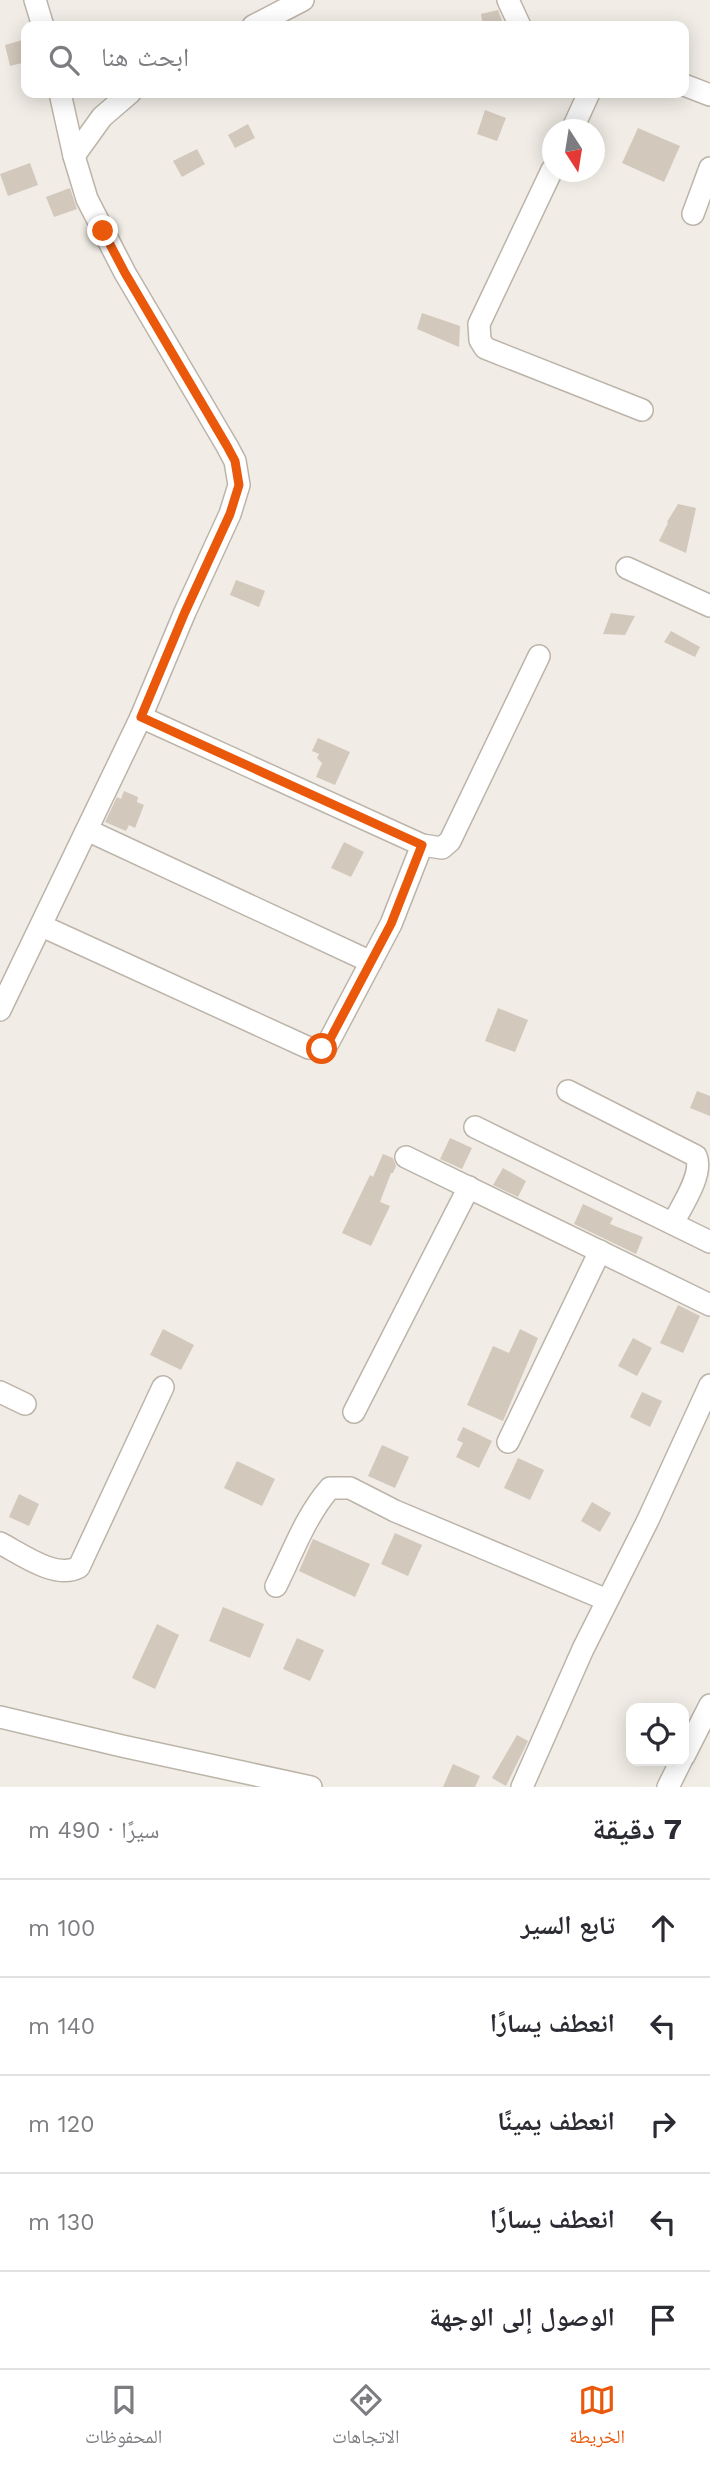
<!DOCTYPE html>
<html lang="ar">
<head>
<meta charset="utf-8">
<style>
	:root { --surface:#fff; --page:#f7f7f7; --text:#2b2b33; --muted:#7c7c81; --line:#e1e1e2; --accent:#ea580c }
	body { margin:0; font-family:"Work Sans","Noto Naskh Arabic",sans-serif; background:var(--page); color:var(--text); direction:rtl }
	.controls { position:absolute; right:21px; bottom:21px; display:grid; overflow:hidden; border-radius:14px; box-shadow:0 4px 18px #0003 }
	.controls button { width:63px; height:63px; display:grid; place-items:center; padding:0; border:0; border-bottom:2px solid var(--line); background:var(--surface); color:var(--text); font:35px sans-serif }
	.compass { position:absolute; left:542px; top:119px; width:63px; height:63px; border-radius:50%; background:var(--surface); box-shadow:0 4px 18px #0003; rotate:168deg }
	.stop { position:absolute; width:21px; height:21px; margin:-16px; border:5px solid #ea580c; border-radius:50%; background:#fff }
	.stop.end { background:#ea580c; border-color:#fff; box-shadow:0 2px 7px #0008 }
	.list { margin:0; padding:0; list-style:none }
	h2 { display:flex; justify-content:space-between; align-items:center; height:91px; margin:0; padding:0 28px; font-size:30px }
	h2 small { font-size:23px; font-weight:400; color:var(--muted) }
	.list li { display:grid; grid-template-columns:46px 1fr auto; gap:21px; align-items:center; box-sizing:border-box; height:98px; padding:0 28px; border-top:2px solid var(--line) }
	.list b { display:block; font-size:26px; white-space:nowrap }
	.list em { font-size:23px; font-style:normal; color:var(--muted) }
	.icon { flex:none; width:38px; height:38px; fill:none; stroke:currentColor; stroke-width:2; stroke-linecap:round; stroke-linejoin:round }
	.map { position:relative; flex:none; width:710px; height:1787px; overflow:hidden; direction:ltr }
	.search { position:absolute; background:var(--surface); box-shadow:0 4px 18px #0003; left:21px; right:21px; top:21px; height:77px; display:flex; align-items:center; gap:18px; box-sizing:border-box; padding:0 24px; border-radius:14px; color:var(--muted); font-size:26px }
	.sheet { height:581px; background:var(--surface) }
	nav { display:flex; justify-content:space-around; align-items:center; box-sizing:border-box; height:98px; border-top:2px solid var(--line); background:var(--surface); font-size:19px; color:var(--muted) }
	nav a { display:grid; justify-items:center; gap:4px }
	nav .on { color:var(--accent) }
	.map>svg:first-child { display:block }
	.building { fill:#d2c8bc }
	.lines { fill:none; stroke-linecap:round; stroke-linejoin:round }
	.minor-casing { stroke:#bcb4a9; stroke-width:24 }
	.minor { stroke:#fff; stroke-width:21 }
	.route { stroke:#ea580c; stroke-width:9 }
</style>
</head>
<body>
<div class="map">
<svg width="710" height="1787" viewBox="0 0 710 1787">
	<rect width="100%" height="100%" fill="#f1ede6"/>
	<!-- building -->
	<g class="building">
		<path d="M498,10L504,26H483L481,14Z"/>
		<path d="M26,39V62L10,66L5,45Z"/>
		<path d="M485,110L506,118L497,141L477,134Z"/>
		<path d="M248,124L255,138L235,148L228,135Z"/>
		<path d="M638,128L680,146L664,182L622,163Z"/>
		<path d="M197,149L205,164L182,177L173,161Z"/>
		<path d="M30,163L38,185L8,196L0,174Z"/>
		<path d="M70,188L77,209L54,217L46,197Z"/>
		<path d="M422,313L460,326L459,347L417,329Z"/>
		<path d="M678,504L696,508L686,553L659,541L668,523L667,522Z"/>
		<path d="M236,580L265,591L259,607L230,595Z"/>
		<path d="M611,613L635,616L625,635L603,634Z"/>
		<path d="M671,631L700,647L695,657L664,642Z"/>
		<path d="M318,738L350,752L335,785L316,777L322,763L317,758L319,754L312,751Z"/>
		<path d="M124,791L138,797L137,802L144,805L135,828L129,825L126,831L105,822L117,797L121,799Z"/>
		<path d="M344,842L364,852L351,877L331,868Z"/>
		<path d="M498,1008L528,1020L515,1052L485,1041Z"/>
		<path d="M697,1091L710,1096V1116L690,1108Z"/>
		<path d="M450,1138L472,1148L462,1169L440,1159Z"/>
		<path d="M383,1154L393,1158L396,1166L393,1173H391L380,1202L390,1206L371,1246L342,1233L370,1175L373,1177Z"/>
		<path d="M503,1168L526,1181L518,1197L493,1185Z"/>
		<path d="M583,1204L613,1218L610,1224L643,1237L636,1254L574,1224Z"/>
		<path d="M678,1305L700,1316L683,1353L660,1343Z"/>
		<path d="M163,1329L194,1345L181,1370L150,1355Z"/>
		<path d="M520,1329L538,1338L503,1421L467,1405L493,1346L509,1353Z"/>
		<path d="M633,1338L652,1348L637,1376L618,1366Z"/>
		<path d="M642,1392L662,1401L650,1427L630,1417Z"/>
		<path d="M463,1427L492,1441L479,1468L456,1457L463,1443L457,1440Z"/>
		<path d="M382,1445L409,1457L395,1488L368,1476Z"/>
		<path d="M518,1458L544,1470L530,1500L504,1488Z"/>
		<path d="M237,1461L275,1479L262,1506L224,1488Z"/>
		<path d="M19,1494L39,1504L29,1526L9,1517Z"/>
		<path d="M592,1502L611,1513L600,1532L581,1521Z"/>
		<path d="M395,1533L422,1545L408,1576L381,1564Z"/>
		<path d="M313,1539L370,1564L355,1597L299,1571Z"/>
		<path d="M223,1607L264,1624L250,1658L209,1641Z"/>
		<path d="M157,1624L179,1635L155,1689L132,1678Z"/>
		<path d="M297,1638L324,1650L310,1681L283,1669Z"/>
		<path d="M517,1735L528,1741L506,1786L492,1778Z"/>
		<path d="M453,1764L480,1776L475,1787H443Z"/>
	</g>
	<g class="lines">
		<!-- minor casing -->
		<g class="minor-casing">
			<g id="minor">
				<path d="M35,0L43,26"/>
				<path d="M508,0L520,26"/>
				<path d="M253,26L303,0"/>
				<path d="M684,85L710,95"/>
				<path d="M572,130L589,93"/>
				<path d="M74,156L102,117L130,93"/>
				<path d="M552,170L479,324L480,340L485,348L642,410"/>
				<path d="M693,214L710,168"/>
				<path d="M627,568L710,606"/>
				<path d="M141,717L422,845L442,848L450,841L539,656"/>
				<path d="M87,830L371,962"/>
				<path d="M42,926L309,1048L322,1049L327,1045L391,924L422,845"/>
				<path d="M0,1010L141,717L185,612L230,514L239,485L235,461L227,446L125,273L87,199L74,156L60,93"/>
				<path d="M568,1091L696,1156C704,1174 681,1207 673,1223"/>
				<path d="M475,1127L710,1242"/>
				<path d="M406,1157L710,1305"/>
				<path d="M0,1392L25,1404"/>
				<path d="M354,1412L469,1187"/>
				<path d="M508,1442L600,1251"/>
				<path d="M0,1543C21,1554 56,1580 79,1567L163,1387"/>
				<path d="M276,1586C292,1554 306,1515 330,1488H350L395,1511L607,1600"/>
				<path d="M0,1717L122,1746L311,1787"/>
				<path d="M684,1756L710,1705"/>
				<path d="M522,1787L583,1649L648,1520L710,1385"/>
				<path d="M668,1787L681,1761"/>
			</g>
		</g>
		<!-- minor -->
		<use href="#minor" class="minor"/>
	</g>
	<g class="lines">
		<!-- route -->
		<path class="route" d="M103,231L125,273L227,446L235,461L239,485L230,514L185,612L141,717L422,845L391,924L327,1045L322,1049"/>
	</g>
</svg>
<div class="controls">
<button><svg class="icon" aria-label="locate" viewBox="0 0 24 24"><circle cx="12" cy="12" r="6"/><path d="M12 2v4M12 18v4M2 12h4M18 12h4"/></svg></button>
</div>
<svg class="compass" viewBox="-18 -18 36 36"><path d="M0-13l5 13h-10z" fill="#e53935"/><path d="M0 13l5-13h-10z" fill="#7c7c81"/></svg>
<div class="stop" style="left:322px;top:1049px"></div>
<div class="stop end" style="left:103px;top:231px"></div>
<div class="search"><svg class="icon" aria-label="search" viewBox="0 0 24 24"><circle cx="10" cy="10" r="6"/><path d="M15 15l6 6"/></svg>ابحث هنا</div>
</div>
<section class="sheet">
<h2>7 دقيقة<small>سيرًا · 490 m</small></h2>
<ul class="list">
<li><svg class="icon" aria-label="ahead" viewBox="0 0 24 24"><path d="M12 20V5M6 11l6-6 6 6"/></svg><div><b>تابع السير</b></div><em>100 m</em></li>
<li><svg class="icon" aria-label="left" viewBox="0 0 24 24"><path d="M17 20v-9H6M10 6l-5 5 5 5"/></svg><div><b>انعطف يسارًا</b></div><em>140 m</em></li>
<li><svg class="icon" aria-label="right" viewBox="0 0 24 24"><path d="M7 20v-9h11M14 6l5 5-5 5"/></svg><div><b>انعطف يمينًا</b></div><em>120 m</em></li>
<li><svg class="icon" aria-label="left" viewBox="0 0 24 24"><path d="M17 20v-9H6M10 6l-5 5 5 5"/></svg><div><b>انعطف يسارًا</b></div><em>130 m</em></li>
<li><svg class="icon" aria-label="arrive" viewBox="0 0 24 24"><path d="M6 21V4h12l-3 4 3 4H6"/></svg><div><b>الوصول إلى الوجهة</b></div></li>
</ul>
</section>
<nav>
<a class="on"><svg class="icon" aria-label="map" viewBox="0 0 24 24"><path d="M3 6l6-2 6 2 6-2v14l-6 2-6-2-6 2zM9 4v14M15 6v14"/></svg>الخريطة</a>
<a><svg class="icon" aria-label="directions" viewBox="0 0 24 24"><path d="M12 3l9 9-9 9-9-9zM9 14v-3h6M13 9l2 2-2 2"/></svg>الاتجاهات</a>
<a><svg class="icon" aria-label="saved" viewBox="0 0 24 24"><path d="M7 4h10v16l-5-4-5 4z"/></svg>المحفوظات</a>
</nav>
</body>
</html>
